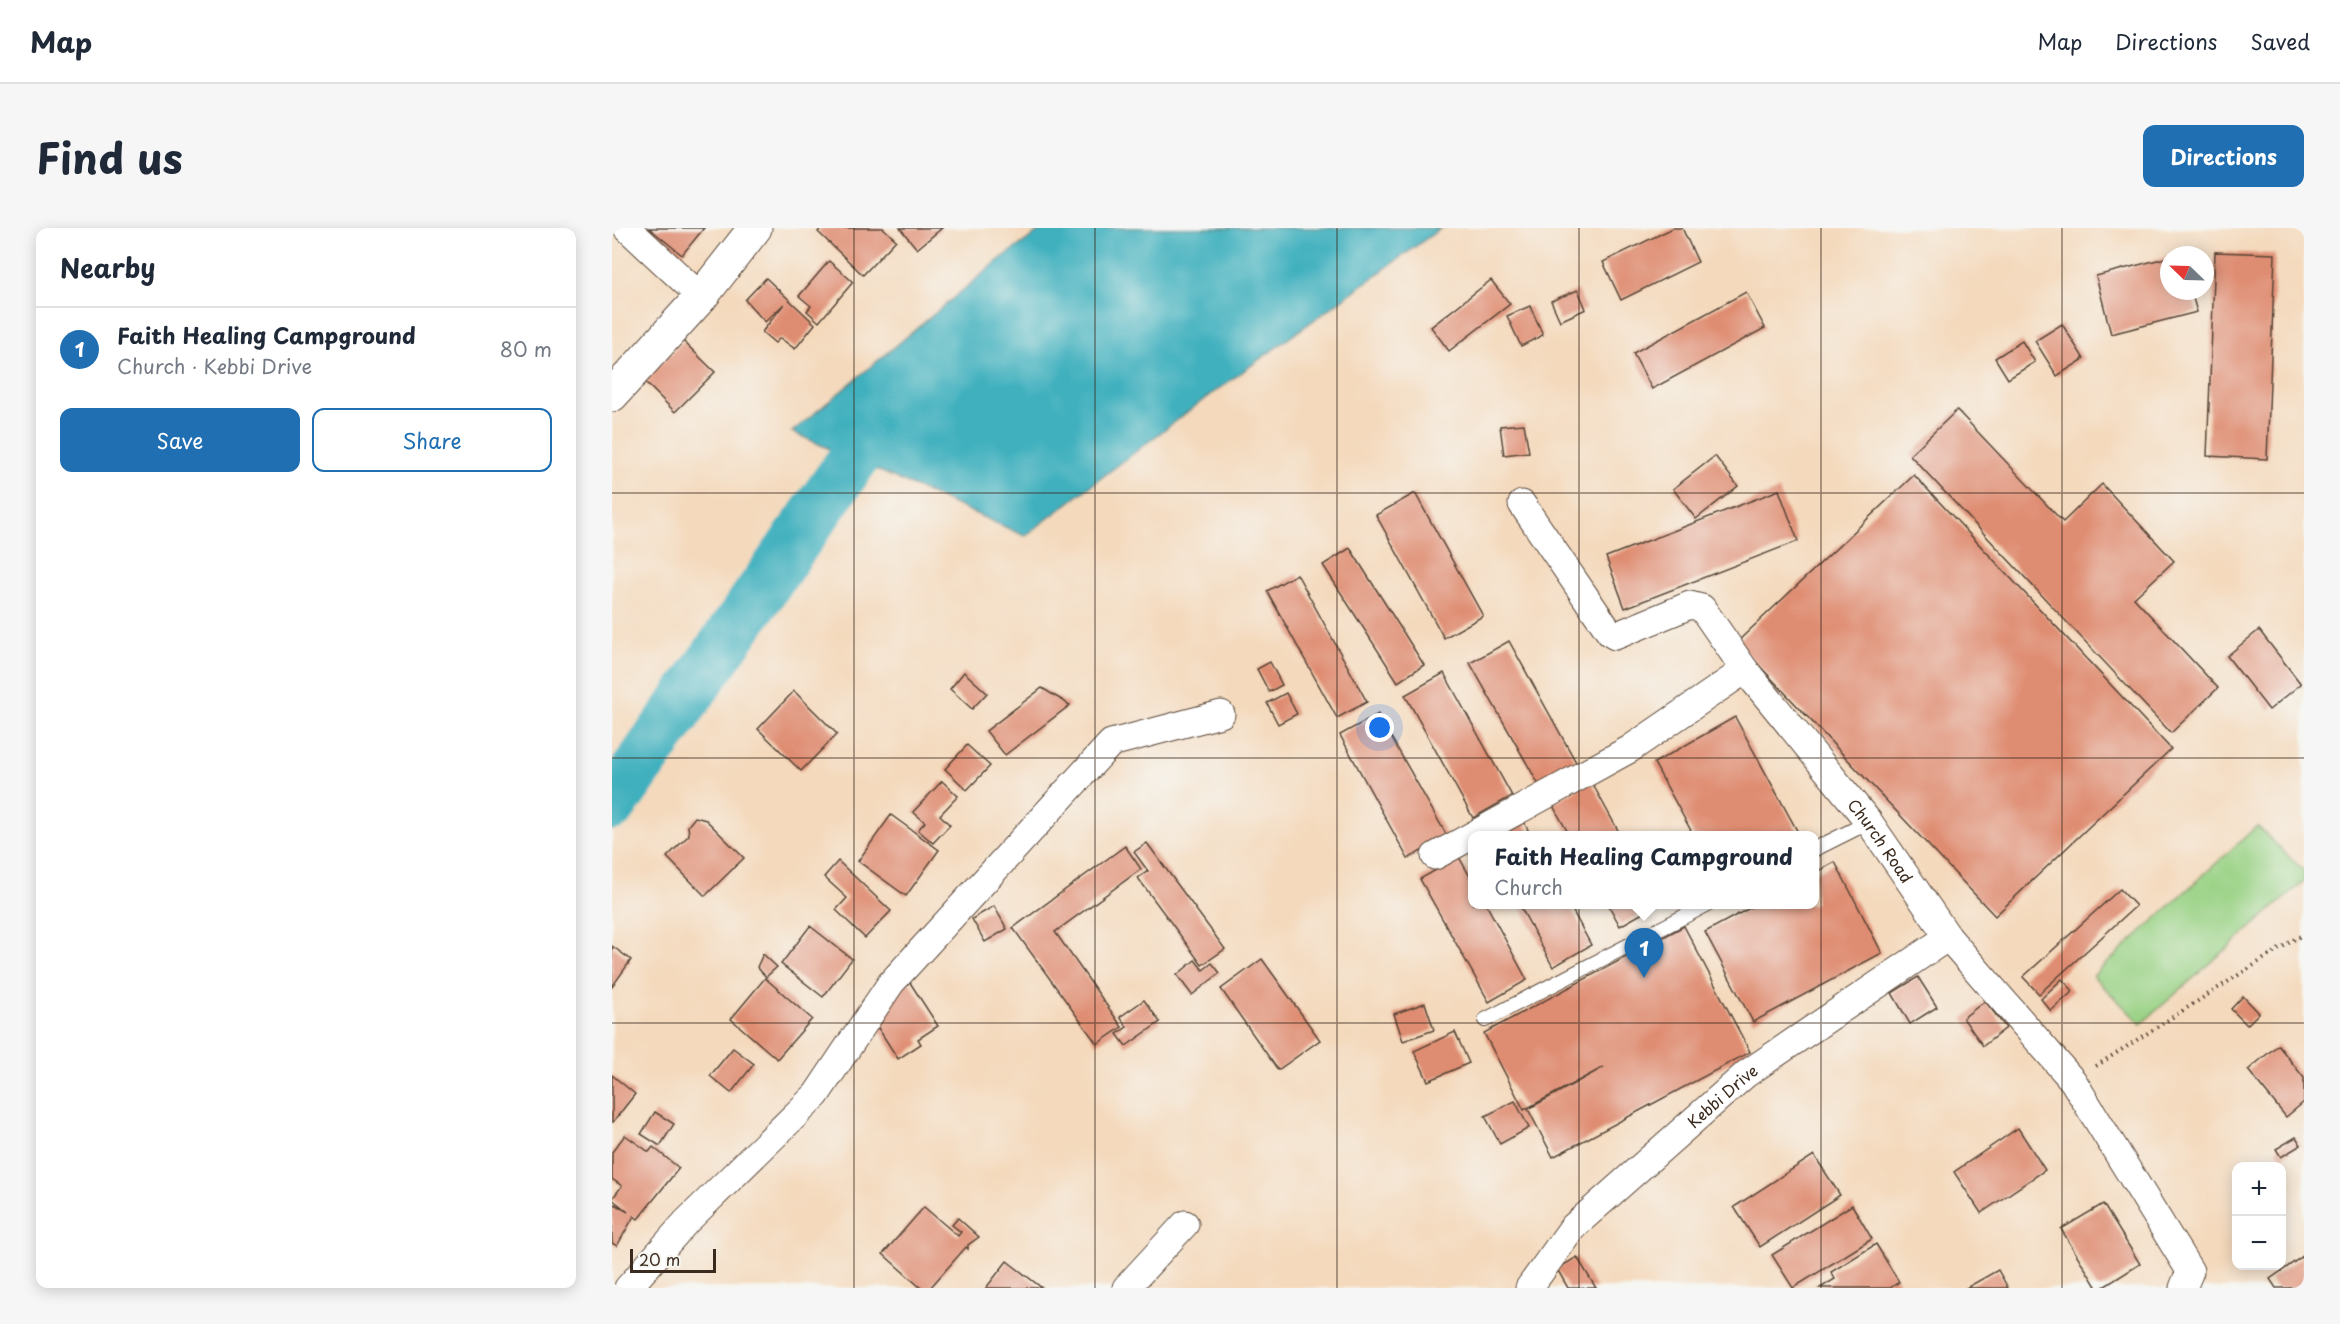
<!DOCTYPE html>
<html lang="en">
<head>
<meta charset="utf-8">
<style>
	:root { --surface:#fff; --page:#f6f6f7; --text:#1f2937; --muted:#747a83; --line:#e0e1e3; --accent:#1f6fb2 }
	body { margin:0; font-family:"Playpen Sans",sans-serif; background:var(--page); color:var(--text) }
	.controls { position:absolute; right:18px; bottom:18px; display:grid; overflow:hidden; border-radius:12px; box-shadow:0 3px 15px #0003 }
	.controls button { width:54px; height:54px; display:grid; place-items:center; padding:0; border:0; border-bottom:2px solid var(--line); background:var(--surface); color:var(--text); font:30px sans-serif }
	.compass { position:absolute; left:1548px; top:18px; width:54px; height:54px; border-radius:50%; background:var(--surface); box-shadow:0 3px 15px #0003; rotate:293deg }
	.scale { position:absolute; left:18px; bottom:15px; width:86px; box-sizing:border-box; padding-left:6px; border:3px solid #3b2a1e; border-top:0; font-size:16px; line-height:21px; white-space:nowrap; color:#3b2a1e; -webkit-text-stroke:4px #f6f6f2; paint-order:stroke }
	.you { position:absolute; left:768px; top:500px; width:21px; height:21px; margin:-15px; border:4px solid #fff; border-radius:50%; background:#1a73e8; box-shadow:0 0 0 9px #1a73e833 }
	.badge { display:grid; place-items:center; width:39px; height:39px; border-radius:50%; background:var(--accent); color:#fff; font-size:20px; font-weight:700 }
	.pin { position:absolute; translate:-50% -50px; filter:drop-shadow(0 2px 3px #0008) }
	.pin::after { content:''; position:absolute; top:32px; width:21px; height:18px; background:inherit; clip-path:polygon(0 0,100% 0,50% 100%) }
	.popup { position:absolute; left:856px; top:603px; width:351px; height:78px; box-sizing:border-box; display:grid; place-content:center; border-radius:12px; background:var(--surface); filter:drop-shadow(0 2px 4px #0005); font-size:20px; white-space:nowrap; color:var(--muted) }
	.popup b { font-size:22px; color:var(--text) }
	.popup::after { content:''; position:absolute; left:50%; top:100%; margin-left:-12px; border:12px solid transparent; border-top-color:var(--surface) }
	.list { margin:0; padding:0; list-style:none }
	h2 { display:flex; justify-content:space-between; align-items:center; height:78px; margin:0; padding:0 24px; font-size:26px }
	h2 small { font-size:20px; font-weight:400; color:var(--muted) }
	.list li { display:grid; grid-template-columns:39px 1fr auto; gap:18px; align-items:center; box-sizing:border-box; height:84px; padding:0 24px; border-top:2px solid var(--line) }
	.list b { display:block; font-size:22px; white-space:nowrap }
	.list p { margin:0; font-size:20px; white-space:nowrap; color:var(--muted) }
	.list em { font-size:20px; font-style:normal; color:var(--muted) }
	.actions { display:flex; gap:12px; padding:18px 24px }
	.actions a { flex:1; padding:14px 0; border:2px solid var(--accent); border-radius:12px; text-align:center; font-size:21px; color:var(--accent) }
	.actions .main { background:var(--accent); color:#fff }
	.map { position:relative; flex:none; width:1692px; height:1060px; overflow:hidden; border-radius:12px }
	header { display:flex; align-items:center; gap:36px; box-sizing:border-box; height:84px; padding:0 30px; background:var(--surface); border-bottom:2px solid var(--line) }
	header strong { font-size:28px }
	nav { display:flex; gap:33px; margin-inline-start:auto; font-size:21px }
	.intro { display:flex; align-items:center; justify-content:space-between; box-sizing:border-box; height:144px; padding:0 36px }
	h1 { margin:0; font-size:42px }
	.button { padding:15px 27px; border-radius:12px; background:var(--accent); color:#fff; font-size:21px; font-weight:700 }
	main { display:flex; gap:36px; padding:0 36px }
	aside { flex:1; background:var(--surface); border-radius:12px; box-shadow:0 3px 15px #0003 }
	.map>svg:first-child { display:block }
	.green { fill:#98d183; stroke:#6a7e50; stroke-width:1.5 }
	.water { fill:#41b0be; stroke:#3e6d6e; stroke-width:1.5 }
	.lines { fill:none; stroke-linecap:round; stroke-linejoin:round }
	.river { stroke:#41b0be; stroke-width:51 }
	.building { fill:#df8d72 }
	.service-casing { stroke:#574436; stroke-width:16 }
	.minor-casing { stroke:#574436; stroke-width:29 }
	.tertiary-casing { stroke:#574436; stroke-width:35 }
	.path { stroke:#574436; stroke-width:4; stroke-dasharray:1.5 4.5; stroke-linecap:butt }
	.service { stroke:#fff; stroke-width:14 }
	.minor { stroke:#fff; stroke-width:27 }
	.tertiary { stroke:#fff; stroke-width:33 }
	.grid { fill:none; stroke:#3b2a1e; stroke-width:1.5; stroke-opacity:0.55 }
	.labels { text-anchor:middle; dominant-baseline:central; stroke-width:4.5; stroke-linejoin:round; paint-order:stroke }
	.street-label { font-size:16px; fill:#3b2a1e; stroke:#f6f6f2 }
</style>
</head>
<body>
<header>
<strong>Map</strong>
<nav><a>Map</a><a>Directions</a><a>Saved</a></nav>
</header>
<div class="intro"><h1>Find us</h1><a class="button">Directions</a></div>
<main>
<aside>
<h2>Nearby<small></small></h2>
<ul class="list">
<li><span class="badge">1</span><div><b>Faith Healing Campground</b><p>Church · Kebbi Drive</p></div><em>80 m</em></li>
</ul>
<div class="actions"><a class="main">Save</a><a>Share</a></div>
</aside>
<div class="map">
<svg width="1692" height="1060" viewBox="0 0 1692 1060">
	<rect width="100%" height="100%" fill="#f6f6f2"/>
	<filter id="ink" filterUnits="userSpaceOnUse"><feTurbulence type="fractalNoise" baseFrequency=".0167" numOctaves="2"/><feDisplacementMap in="SourceGraphic" scale="12" xChannelSelector="R" yChannelSelector="G"/><feConvolveMatrix kernelMatrix="1 2 1 2 8 2 1 2 1" color-interpolation-filters="sRGB"/></filter>
	<filter id="wash" filterUnits="userSpaceOnUse"><feTurbulence type="fractalNoise" baseFrequency=".008" numOctaves="4" result="noise"/><feDisplacementMap in="SourceGraphic" scale="24" xChannelSelector="R" yChannelSelector="G"/><feGaussianBlur stdDeviation="1.35" result="paint"/><feColorMatrix in="noise" values="0 0 0 0 0 0 0 0 0 0 0 0 0 0 0 0 0 1.4 0 .05"/><feComposite in="paint" operator="in"/></filter>
	<g filter="url(#wash)">
		<rect width="100%" height="100%" fill="#f4d9bc"/>
		<!-- green -->
		<path class="green" d="M1645,598L1692,643V653L1529,796L1481,748Z"/>
		<!-- water -->
		<path class="water" d="M432,0H829L590,173L413,308L180,204L387,32Z"/>
		<g class="lines">
			<!-- river -->
			<path class="river" d="M0,577L281,174"/>
		</g>
		<g id="blocks">
			<!-- building -->
			<g class="building">
				<path d="M37,0H92L70,27Z"/>
				<path d="M209,0H271L284,12L251,47L206,4Z"/>
				<path d="M288,0H330L305,21Z"/>
				<path d="M1061,0H1070L1086,34L1009,72L991,34Z"/>
				<path d="M1603,24L1663,26L1655,231L1595,228Z"/>
				<path d="M1557,29V63H1579L1585,84L1499,106L1484,48Z"/>
				<path d="M217,33L241,54L207,94L195,83L199,78L187,68Z"/>
				<path d="M154,50L203,96L183,121L168,110L163,115L150,104L172,76L153,94L133,72Z"/>
				<path d="M879,52L898,76L837,123L819,99Z"/>
				<path d="M966,62L974,81L948,93L939,73Z"/>
				<path d="M1134,64L1153,100L1040,161L1021,125Z"/>
				<path d="M918,78L931,107L909,118L895,88Z"/>
				<path d="M1450,96L1472,131L1445,148L1423,113Z"/>
				<path d="M71,113L103,144L63,184L32,153Z"/>
				<path d="M1410,113L1423,134L1396,151L1383,130Z"/>
				<path d="M1345,182L1451,294L1490,256L1562,333L1522,370L1606,460L1559,505L1298,227Z"/>
				<path d="M912,196L917,224L892,227L888,198Z"/>
				<path d="M1103,228L1126,258L1084,291L1061,261Z"/>
				<path d="M1302,247L1559,521L1383,688L1125,414Z"/>
				<path d="M1167,262L1186,313L1013,380L994,329Z"/>
				<path d="M803,265L871,388L832,410L764,287Z"/>
				<path d="M738,320L812,437L786,454L711,337Z"/>
				<path d="M685,346L755,474L725,490L655,363Z"/>
				<path d="M1647,402L1689,456L1657,482L1615,428Z"/>
				<path d="M897,413L965,536L927,557L858,435Z"/>
				<path d="M658,434L670,457L657,464L645,441Z"/>
				<path d="M352,444L375,465L360,481L338,461Z"/>
				<path d="M832,445L900,568L861,590L793,467Z"/>
				<path d="M430,460L458,477L393,527L374,503Z"/>
				<path d="M182,463L225,506L189,543L146,501Z"/>
				<path d="M674,465L685,486L666,496L655,475Z"/>
				<path d="M766,486L835,608L796,631L728,507Z"/>
				<path d="M1123,489L1188,608H1082L1042,535Z"/>
				<path d="M355,517L378,538L355,562L333,541Z"/>
				<path d="M330,553L346,568L328,587L338,597L321,615L306,602L313,594L301,584Z"/>
				<path d="M979,553L1009,608H958L940,576Z"/>
				<path d="M279,587L327,622L294,668L246,633Z"/>
				<path d="M83,589L94,592L132,630L93,668L55,629L77,607L76,598Z"/>
				<path d="M912,594L919,608H887Z"/>
				<path d="M535,615L613,721L590,737L526,650L536,643L522,624Z"/>
				<path d="M513,618L529,641L443,704L510,799L485,816L401,700Z"/>
				<path d="M847,629L861,654V676H874L915,752L877,774L808,651Z"/>
				<path d="M226,633L279,683L253,710L224,682L235,670L212,649Z"/>
				<path d="M1223,634L1270,725L1141,794L1093,704L1145,676H1203V645Z"/>
				<path d="M1508,661L1524,678L1427,766L1411,749Z"/>
				<path d="M907,676H957L979,717L941,739Z"/>
				<path d="M996,676H1047L1008,698Z"/>
				<path d="M382,678L395,701L373,714L360,691Z"/>
				<path d="M198,698L240,731L211,769L169,736Z"/>
				<path d="M1072,698L1138,824L941,929L916,881L992,839L912,882L872,805Z"/>
				<path d="M0,718L19,732L0,759Z"/>
				<path d="M151,726L165,739L154,749L145,739Z"/>
				<path d="M650,731L708,812L666,842L609,761Z"/>
				<path d="M583,732L591,742L600,735L608,745L580,767L565,747Z"/>
				<path d="M1306,749L1325,779L1298,796L1280,765Z"/>
				<path d="M153,750L200,791L165,831L119,791Z"/>
				<path d="M1450,751L1461,763L1439,783L1429,771Z"/>
				<path d="M297,753L326,798L306,811L309,816L286,831L254,781Z"/>
				<path d="M1631,768L1647,785L1635,797L1619,781Z"/>
				<path d="M532,772L548,794L514,818L505,806L515,799L508,789Z"/>
				<path d="M1373,773L1394,800L1371,818L1351,790Z"/>
				<path d="M813,775L822,802L791,813L782,786Z"/>
				<path d="M843,804L857,835L816,853L802,823Z"/>
				<path d="M1666,817L1692,850V874L1674,889L1636,842Z"/>
				<path d="M121,820L142,836L119,865L98,848Z"/>
				<path d="M0,847L23,866L1,894L0,893Z"/>
				<path d="M903,873L917,900L888,916L873,888Z"/>
				<path d="M43,884L62,896L48,918L29,906Z"/>
				<path d="M1406,900L1433,942L1369,985L1342,944Z"/>
				<path d="M13,907L37,924L41,919L67,940L26,991L22,988L5,1018L0,1015V982L3,976L16,984L0,971L10,958L0,951V924Z"/>
				<path d="M1684,909L1689,917L1669,929L1664,921Z"/>
				<path d="M1202,927L1228,967L1148,1019L1122,979Z"/>
				<path d="M1491,976L1528,1036L1490,1060H1485L1449,1001Z"/>
				<path d="M1240,977L1260,1011L1181,1060L1160,1027Z"/>
				<path d="M312,979L346,1008L349,1004L340,997L346,990L367,1009L356,1017V1021L354,1019L318,1060H309L271,1026Z"/>
				<path d="M1264,1016L1287,1054L1278,1060H1208L1223,1051L1219,1044Z"/>
				<path d="M1691,1028L1692,1060H1664L1658,1051Z"/>
				<path d="M965,1029L984,1060H956L945,1041Z"/>
				<path d="M395,1033L430,1060H374Z"/>
				<path d="M1386,1042L1396,1060H1354Z"/>
			</g>
		</g>
	</g>
	<g filter="url(#ink)">
		<use href="#blocks" fill-opacity="0" stroke="#574436" stroke-width="1.5"/>
		<g class="lines">
			<!-- service casing -->
			<g class="service-casing">
				<g id="service">
					<path d="M1203,621L1257,594"/>
					<path d="M873,792L1096,676"/>
				</g>
			</g>
			<!-- minor casing -->
			<g class="minor-casing">
				<g id="minor">
					<path d="M15,0L89,69"/>
					<path id="s1" d="M910,276L998,405L1003,408L1078,377L1090,380L1133,442L1257,594L1336,709L1461,853L1578,1043L1571,1060"/>
					<path d="M823,628L1018,521L1133,442"/>
					<path d="M16,1060L74,994L204,867L279,755L499,515L609,486"/>
					<path d="M514,1060L573,996"/>
					<path id="s2" d="M917,1060L961,999L1134,846L1336,709"/>
				</g>
			</g>
			<!-- tertiary casing -->
			<g class="tertiary-casing">
				<path id="tertiary" d="M0,167L89,69L143,0"/>
			</g>
			<!-- path -->
			<path class="path" d="M1484,838L1686,709L1692,708"/>
			<!-- service -->
			<use href="#service" class="service"/>
			<!-- minor -->
			<use href="#minor" class="minor"/>
			<!-- tertiary -->
			<use href="#tertiary" class="tertiary"/>
		</g>
	</g>
	<!-- grid -->
	<path class="grid" d="M242,0V1060M483,0V1060M725,0V1060M967,0V1060M1209,0V1060M1450,0V1060M0,265H1692M0,530H1692M0,795H1692"/>
	<g class="labels">
		<!-- street labels -->
		<g class="street-label">
			<text stroke="none"><textPath href="#s1" startOffset="549">Church Road</textPath></text>
			<text stroke="none"><textPath href="#s2" startOffset="274">Kebbi Drive</textPath></text>
		</g>
	</g>
</svg>
<div class="controls">
<button>+</button>
<button>−</button>
</div>
<svg class="compass" viewBox="-18 -18 36 36"><path d="M0-13l5 13h-10z" fill="#e53935"/><path d="M0 13l5-13h-10z" fill="#747a83"/></svg>
<div class="scale">20 m</div>
<div class="you"></div>
<div class="pin badge" style="left:1032px;top:750px">1</div>
<div class="popup"><b>Faith Healing Campground</b>Church</div>
</div>
</main>
</body>
</html>
